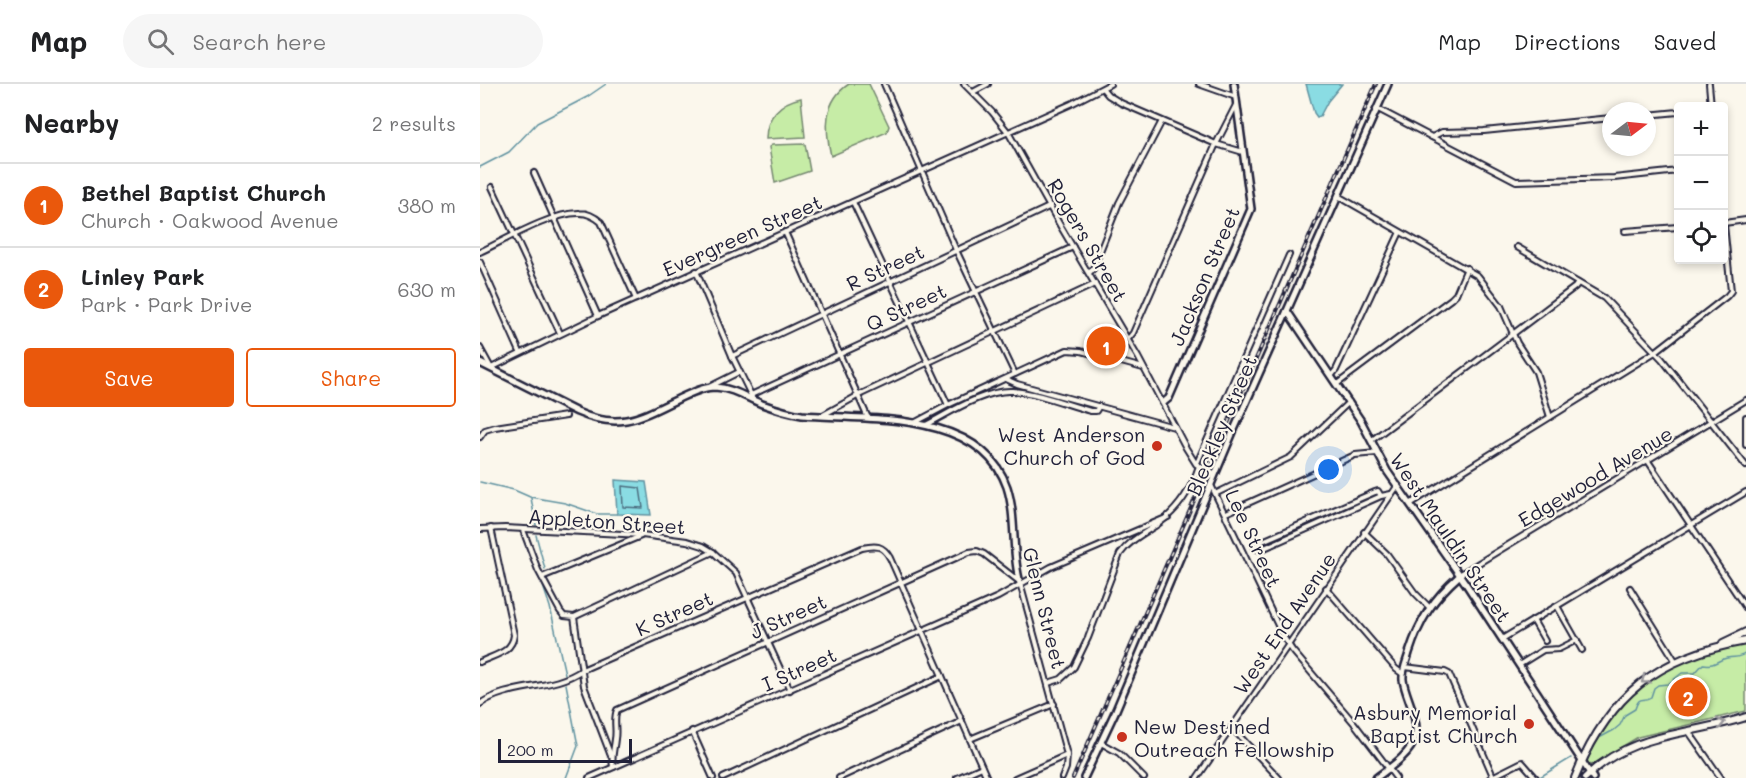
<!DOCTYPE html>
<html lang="en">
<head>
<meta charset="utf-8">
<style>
	:root { --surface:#fff; --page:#f6f6f6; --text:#202124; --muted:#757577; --line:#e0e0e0; --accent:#ea580c }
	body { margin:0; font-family:Mali,sans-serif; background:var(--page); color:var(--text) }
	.controls { position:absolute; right:18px; top:18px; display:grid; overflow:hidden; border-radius:6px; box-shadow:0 3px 9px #0003 }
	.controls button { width:54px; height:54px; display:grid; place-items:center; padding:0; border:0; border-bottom:2px solid var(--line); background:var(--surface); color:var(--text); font:30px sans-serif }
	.compass { position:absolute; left:1122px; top:18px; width:54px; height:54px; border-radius:50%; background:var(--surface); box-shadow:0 3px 9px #0003; rotate:74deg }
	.scale { position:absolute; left:18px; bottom:15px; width:134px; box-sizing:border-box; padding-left:6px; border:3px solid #22223b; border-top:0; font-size:16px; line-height:21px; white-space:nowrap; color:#22223b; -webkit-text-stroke:4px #fbf7ec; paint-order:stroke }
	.you { position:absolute; left:849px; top:386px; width:21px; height:21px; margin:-15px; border:4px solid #fff; border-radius:50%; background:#1a73e8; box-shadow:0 0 0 9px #1a73e833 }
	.badge { display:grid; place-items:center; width:39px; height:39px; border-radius:50%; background:var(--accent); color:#fff; font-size:20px; font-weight:700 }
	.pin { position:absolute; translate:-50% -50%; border:3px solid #fff; box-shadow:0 2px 6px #0006 }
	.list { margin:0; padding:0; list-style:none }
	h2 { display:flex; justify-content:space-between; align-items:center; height:78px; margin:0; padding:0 24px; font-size:26px }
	h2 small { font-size:20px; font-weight:400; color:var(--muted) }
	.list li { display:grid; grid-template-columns:39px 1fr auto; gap:18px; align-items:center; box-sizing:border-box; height:84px; padding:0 24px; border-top:2px solid var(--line) }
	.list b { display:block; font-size:22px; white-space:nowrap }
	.list p { margin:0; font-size:20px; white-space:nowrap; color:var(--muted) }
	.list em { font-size:20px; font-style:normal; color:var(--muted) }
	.actions { display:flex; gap:12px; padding:18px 24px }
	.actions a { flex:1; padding:14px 0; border:2px solid var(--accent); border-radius:6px; text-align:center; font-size:21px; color:var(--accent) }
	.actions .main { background:var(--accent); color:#fff }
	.icon { flex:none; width:33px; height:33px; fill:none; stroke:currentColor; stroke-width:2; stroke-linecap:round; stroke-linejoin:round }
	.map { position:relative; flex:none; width:1266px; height:694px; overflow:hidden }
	header { display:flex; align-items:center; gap:36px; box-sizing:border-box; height:84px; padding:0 30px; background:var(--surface); border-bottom:2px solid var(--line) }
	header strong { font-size:28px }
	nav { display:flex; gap:33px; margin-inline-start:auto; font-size:21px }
	.search { width:420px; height:54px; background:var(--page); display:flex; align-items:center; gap:15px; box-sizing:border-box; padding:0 21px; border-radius:33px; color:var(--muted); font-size:22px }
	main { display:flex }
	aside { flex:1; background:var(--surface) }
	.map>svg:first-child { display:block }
	.green { fill:#c6eca6; stroke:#748770; stroke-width:1.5 }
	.water { fill:#8adce3; stroke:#6092a0; stroke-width:1.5 }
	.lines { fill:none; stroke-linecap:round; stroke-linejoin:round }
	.shore { stroke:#4c6c7e; stroke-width:1.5 }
	.stream { stroke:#6092a0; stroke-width:1.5 }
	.minor-casing { stroke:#22223b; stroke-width:8 }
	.tertiary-casing { stroke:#22223b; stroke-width:10 }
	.primary-casing { stroke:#22223b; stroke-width:10 }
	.minor { stroke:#fbf7ec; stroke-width:4 }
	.tertiary { stroke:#fbf7ec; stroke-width:5 }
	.primary { stroke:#fbf7ec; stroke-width:6 }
	.rail-casing { stroke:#22223b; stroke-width:4 }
	.rail { stroke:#fbf7ec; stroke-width:1.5; stroke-dasharray:4.5; stroke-linecap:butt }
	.oneway { stroke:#99979c }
	.poi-dot { fill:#c8321e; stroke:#fbf7ec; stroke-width:2 }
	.labels { text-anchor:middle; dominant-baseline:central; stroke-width:4.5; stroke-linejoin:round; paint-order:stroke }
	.street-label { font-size:20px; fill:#22223b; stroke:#fbf7ec }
	.poi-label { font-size:20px; fill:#22223b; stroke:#fbf7ec; text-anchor:end }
</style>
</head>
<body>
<header>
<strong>Map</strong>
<div class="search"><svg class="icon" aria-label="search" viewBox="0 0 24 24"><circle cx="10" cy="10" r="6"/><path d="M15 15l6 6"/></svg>Search here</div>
<nav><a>Map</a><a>Directions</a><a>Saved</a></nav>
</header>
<main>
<aside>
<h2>Nearby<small>2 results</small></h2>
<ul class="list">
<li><span class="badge">1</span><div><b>Bethel Baptist Church</b><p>Church · Oakwood Avenue</p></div><em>380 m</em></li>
<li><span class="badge">2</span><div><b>Linley Park</b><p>Park · Park Drive</p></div><em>630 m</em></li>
</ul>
<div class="actions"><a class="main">Save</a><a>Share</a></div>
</aside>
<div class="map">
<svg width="1266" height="694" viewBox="0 0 1266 694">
	<rect width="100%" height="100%" fill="#fbf7ec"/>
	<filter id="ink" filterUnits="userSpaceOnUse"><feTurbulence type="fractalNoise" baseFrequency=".0167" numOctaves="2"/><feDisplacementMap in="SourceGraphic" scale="12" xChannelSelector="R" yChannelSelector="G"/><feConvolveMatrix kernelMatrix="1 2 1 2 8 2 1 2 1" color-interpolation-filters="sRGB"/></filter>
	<g filter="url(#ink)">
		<!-- green -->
		<g class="green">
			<path d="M369,0H389L409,42L407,48L351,72C345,45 343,17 369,0Z"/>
			<path d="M321,14L325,53L286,55C286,33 300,18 321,14Z"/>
			<path d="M325,60L330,87L295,99L289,63L292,61Z"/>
			<path d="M1266,560V627L1158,653L1112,681L1109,680L1107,676C1127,636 1155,599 1197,581C1217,572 1238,567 1259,561Z"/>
		</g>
		<!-- water -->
		<g class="water">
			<path d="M826,0H862L848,17L840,32L837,33L834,29Z"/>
			<path d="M135,396L166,398L171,431L137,430Z"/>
		</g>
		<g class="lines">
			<!-- shore -->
			<path class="shore" d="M142,402L160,404L163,424L143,423Z"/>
			<!-- stream -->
			<g class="stream">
				<path d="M0,83L29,68L57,39L107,13L126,0"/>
				<path d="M0,398L34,406L50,413L85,419L117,430H137"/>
				<path d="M51,414L56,441"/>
				<path d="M56,451L65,485"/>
				<path d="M62,499L70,523L85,590"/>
				<path d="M1121,653L1134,646L1140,641L1145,631L1155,625C1160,610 1162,619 1171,613L1174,604L1178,601L1188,600L1202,589H1215L1223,580C1237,582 1236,576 1247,574C1255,572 1258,575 1266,569"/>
				<path d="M1060,693L1091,674"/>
				<path d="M86,694L98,662L86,600"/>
			</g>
			<!-- minor casing -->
			<g class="minor-casing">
				<g id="minor">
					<path d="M404,0L476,166L535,290"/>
					<path d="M484,0L512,28L528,48L581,143L658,273L706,364L716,380L735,391"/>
					<path d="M719,0L756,13"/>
					<path d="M1229,0L1231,22"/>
					<path d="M623,5L628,11L641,19L736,60L763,68"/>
					<path d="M493,8L508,0"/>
					<path d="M898,25L1036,97L1134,94L1198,87"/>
					<path d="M1167,31L1198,28"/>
					<path d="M952,53L962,48L1004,47L1131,34"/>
					<path d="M54,89L118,232"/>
					<path d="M12,103L80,249"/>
					<path d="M858,112L998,192L1021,222L1037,259L1056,288L1070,333"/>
					<path d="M373,118L468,321"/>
					<path d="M1244,139L1266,136"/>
					<path d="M1145,147L1198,143"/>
					<path d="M305,148L388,334"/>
					<path d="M1037,163L1124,214L1182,275L1266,382"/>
					<path d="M0,168C25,156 73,128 100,129C109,129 115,133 121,138L156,215"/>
					<path d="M0,178L40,268"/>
					<path d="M216,187L252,272L272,313"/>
					<path d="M609,189L613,185L639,119L682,37"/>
					<path d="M648,255L653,249L736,60L757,19"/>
					<path d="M0,264L11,284L118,232L591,20L630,0"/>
					<path d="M252,272L571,122"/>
					<path d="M852,291L856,286L920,148"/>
					<path d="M526,295L537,300L694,343"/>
					<path d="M857,300L971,215L976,210L987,184"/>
					<path d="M229,303L259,288"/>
					<path d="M271,311L593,163"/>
					<path d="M343,331L379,311L615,200"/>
					<path d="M1266,333V361"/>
					<path d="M434,339L468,321L587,266L601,267L663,284"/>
					<path d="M446,341C469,329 506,305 533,307C559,309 585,320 610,327H616L619,322"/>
					<path d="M0,353L5,346L15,343L86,332"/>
					<path d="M892,356L1095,203L1098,199"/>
					<path d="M1168,377L1266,524"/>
					<path d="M717,379L809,171"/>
					<path d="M731,401L803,552L812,566L874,639L916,694"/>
					<path d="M737,409L811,373L869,318"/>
					<path d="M901,412L898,407L895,408L778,459L775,464L780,466L901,412L911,410"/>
					<path d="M930,420L1175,268L1247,212L1251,207L1244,141"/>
					<path d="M746,429L875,371L897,369"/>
					<path d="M0,445L25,444L162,451L207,457L223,462L233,468L256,489L310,606"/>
					<path d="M43,446L58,486L80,527L84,532L94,533L104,602L131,672"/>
					<path d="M884,448L907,470L935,509L949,523"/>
					<path d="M979,491L1266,316"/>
					<path d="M62,493L161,452"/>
					<path d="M540,499L587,671L586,684L582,694"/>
					<path d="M846,504L916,585L923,590"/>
					<path d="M1150,504L1196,578"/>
					<path d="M1077,522L1102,566"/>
					<path d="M94,533L233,468"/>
					<path d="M1053,536L1065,557"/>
					<path d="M1022,555L1266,408"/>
					<path d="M0,578C14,571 32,569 34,551L11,444"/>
					<path d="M1039,581L1063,566L1079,565L1097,556"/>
					<path d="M925,583L965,588L969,590L1013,692"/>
					<path d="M568,599L581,595L594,583L608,554L640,470C650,456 663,450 678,440C698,426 711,406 719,382"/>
					<path d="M0,620C30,599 72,607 102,586L382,464C396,461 403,461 410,474L507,694"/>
					<path d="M752,644L799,694"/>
					<path d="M212,647L233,694"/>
					<path d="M1209,648L1241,694"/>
					<path d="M490,655L574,620"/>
					<path d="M621,659L639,669L664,694"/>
					<path d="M133,683C131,672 134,666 135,655C137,645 133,635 137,626L489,468L497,467L504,470L540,498"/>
					<path d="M109,694L518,513L571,483L688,433"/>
					<path d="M243,694L462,592"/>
					<path d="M359,694L482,637"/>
					<path d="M477,694L502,683"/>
					<path d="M535,694L587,671"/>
					<path d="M717,694L918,401"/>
					<path d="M1010,694L1042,678L1056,694"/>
				</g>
			</g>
			<!-- tertiary casing -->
			<g class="tertiary-casing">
				<g id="tertiary">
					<path d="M807,227L881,337L907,387L986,500L1113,694"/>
					<path d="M0,279L97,328C140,347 161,333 200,314C211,309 223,303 235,303C253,304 267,314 282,320C296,325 308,329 322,331C387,336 501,326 527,403C537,434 531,468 540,499"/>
					<path d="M683,319L689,314L771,125L754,0"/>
					<path d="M604,694L636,626L753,348L908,0"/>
					<path d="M896,694C909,684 930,671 935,654C940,636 926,614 923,596C922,586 927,577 929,569C940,535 953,515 979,492"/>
				</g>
			</g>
			<!-- primary casing -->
			<g class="primary-casing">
				<g id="primary">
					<path d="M1243,559L1266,548"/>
					<path d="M1095,694C1128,611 1178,572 1266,557"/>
					<path d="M1105,694C1152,647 1208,652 1266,633"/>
				</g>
			</g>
			<!-- minor -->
			<use href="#minor" class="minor"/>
			<!-- tertiary -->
			<use href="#tertiary" class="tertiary"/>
			<!-- primary -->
			<use href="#primary" class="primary"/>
			<!-- rail casing -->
			<g class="rail-casing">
				<path id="rail" d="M593,694L896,0"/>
			</g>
			<!-- rail -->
			<use href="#rail" class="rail"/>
		</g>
		<!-- one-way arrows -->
		<defs><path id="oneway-chevron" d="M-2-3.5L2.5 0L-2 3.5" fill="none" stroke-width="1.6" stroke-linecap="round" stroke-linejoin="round" transform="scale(1.5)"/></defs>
		<g class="oneway">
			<use href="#oneway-chevron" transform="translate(1165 596) rotate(143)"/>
			<use href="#oneway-chevron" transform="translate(1241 639) rotate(-13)"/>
		</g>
	</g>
	<!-- markers -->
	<g class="poi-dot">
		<circle cx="677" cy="362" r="6"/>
		<circle cx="1049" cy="640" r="6"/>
		<circle cx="642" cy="653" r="6"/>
	</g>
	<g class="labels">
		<!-- street labels -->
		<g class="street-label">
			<text transform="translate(262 151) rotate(-24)">Evergreen Street</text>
			<text transform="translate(608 156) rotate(60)">Rogers Street</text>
			<text transform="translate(405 183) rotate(-25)">R Street</text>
			<text transform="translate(724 192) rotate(-67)">Jackson Street</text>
			<text transform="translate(426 223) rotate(-25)">Q Street</text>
			<text transform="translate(741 341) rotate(-67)">Bleckley Street</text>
			<text transform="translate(1115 392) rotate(-31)">Edgewood Avenue</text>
			<text transform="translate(127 437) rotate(4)">Appleton Street</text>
			<text transform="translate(971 453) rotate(56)">West Mauldin Street</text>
			<text transform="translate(774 454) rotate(65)">Lee Street</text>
			<text transform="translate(565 524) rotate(76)">Glenn Street</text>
			<text transform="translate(194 529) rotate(-24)">K Street</text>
			<text transform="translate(308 532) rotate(-24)">J Street</text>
			<text transform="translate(804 539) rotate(-56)">West End Avenue</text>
			<text transform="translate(319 585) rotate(-24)">I Street</text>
		</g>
		<!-- poi labels -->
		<g class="poi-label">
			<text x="665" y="350">West Anderson<tspan x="665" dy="23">Church of God</tspan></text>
			<text x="1037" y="628">Asbury Memorial<tspan x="1037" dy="23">Baptist Church</tspan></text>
			<text x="654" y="642" text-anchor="start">New Destined<tspan x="654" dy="23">Outreach Fellowship</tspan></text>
		</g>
	</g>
</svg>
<div class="controls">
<button>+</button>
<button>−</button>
<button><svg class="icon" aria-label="locate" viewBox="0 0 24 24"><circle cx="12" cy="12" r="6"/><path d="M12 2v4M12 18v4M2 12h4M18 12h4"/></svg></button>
</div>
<svg class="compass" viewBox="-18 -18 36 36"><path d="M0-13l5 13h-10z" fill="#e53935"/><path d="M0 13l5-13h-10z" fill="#757577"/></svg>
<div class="scale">200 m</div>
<div class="you"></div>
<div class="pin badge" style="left:626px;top:262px">1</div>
<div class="pin badge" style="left:1208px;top:613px">2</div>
</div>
</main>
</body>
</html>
